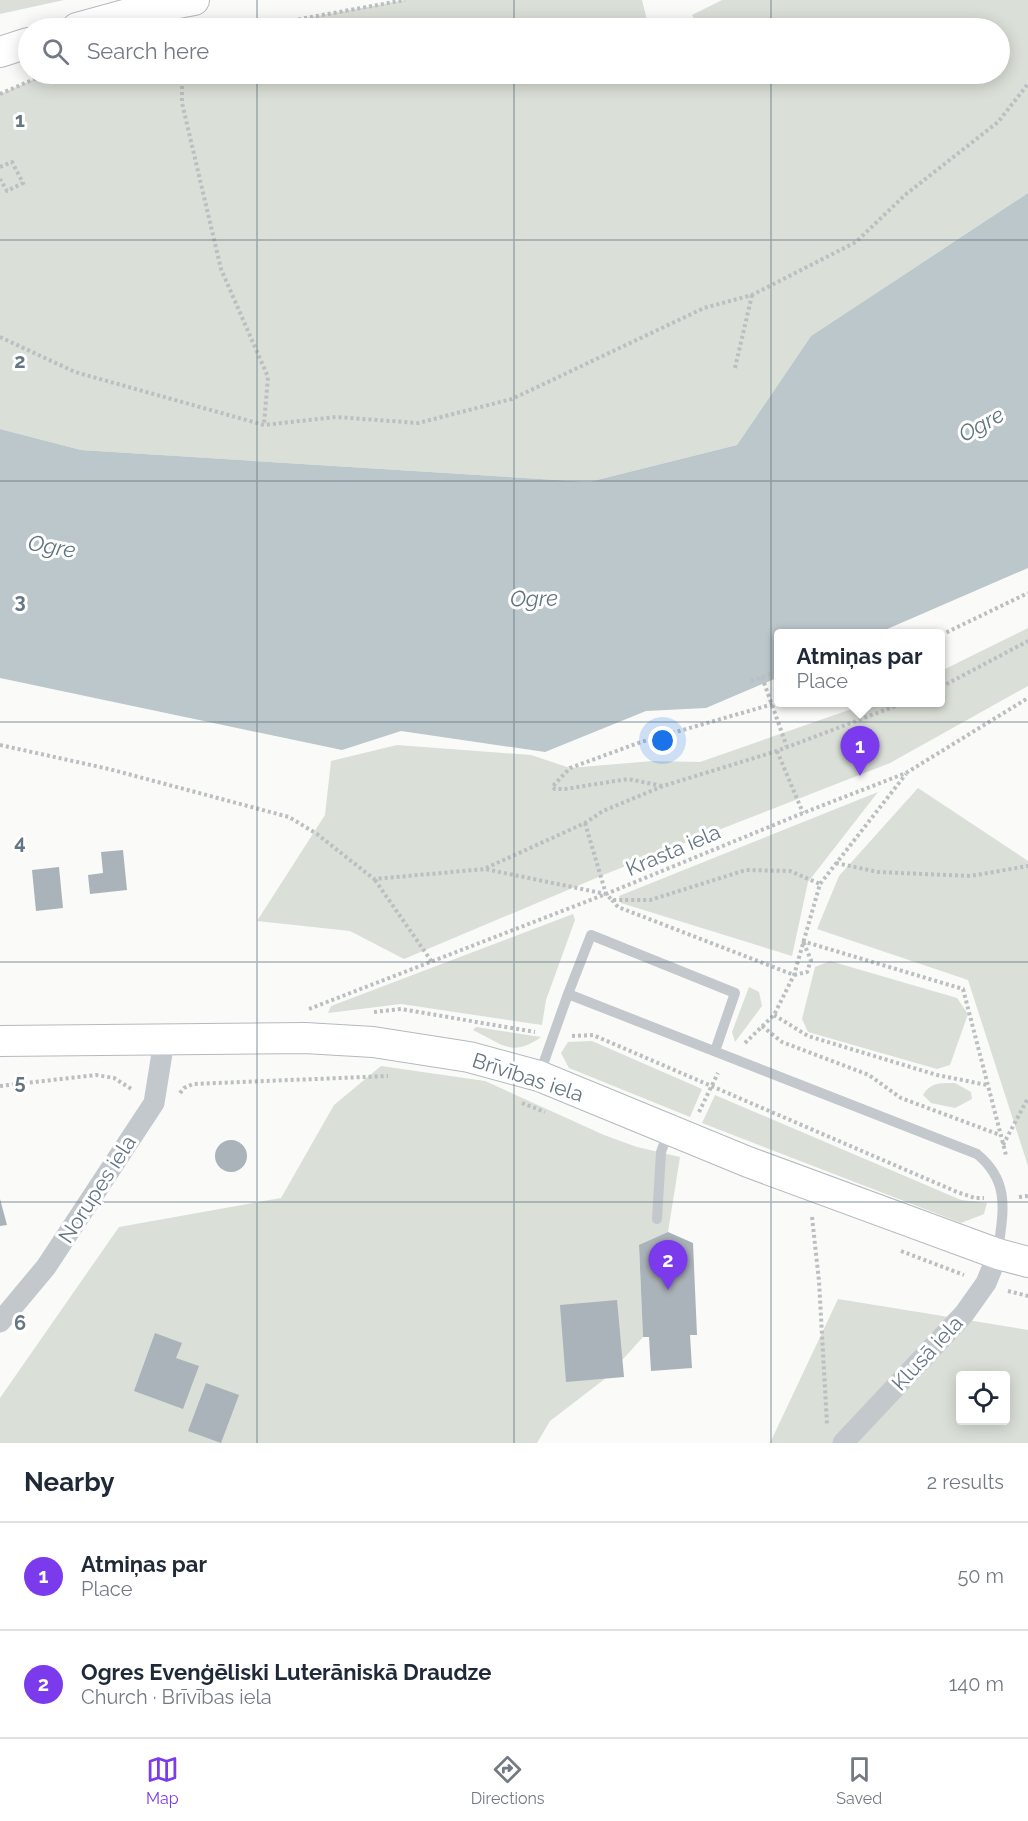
<!DOCTYPE html>
<html lang="en">
<head>
<meta charset="utf-8">
<style>
	:root { --surface:#fff; --page:#f2f2f3; --text:#1f2937; --muted:#747a83; --line:#e0e1e3; --accent:#7c3aed }
	body { margin:0; font-family:Raleway,sans-serif; background:var(--page); color:var(--text) }
	.controls { position:absolute; right:18px; bottom:18px; display:grid; overflow:hidden; border-radius:6px; box-shadow:0 3px 15px #0003 }
	.controls button { width:54px; height:54px; display:grid; place-items:center; padding:0; border:0; border-bottom:2px solid var(--line); background:var(--surface); color:var(--text); font:30px sans-serif }
	.you { position:absolute; left:663px; top:741px; width:21px; height:21px; margin:-15px; border:4px solid #fff; border-radius:50%; background:#1a73e8; box-shadow:0 0 0 9px #1a73e833 }
	.badge { display:grid; place-items:center; width:39px; height:39px; border-radius:50%; background:var(--accent); color:#fff; font-size:20px; font-weight:700 }
	.pin { position:absolute; translate:-50% -50px; filter:drop-shadow(0 2px 3px #0008) }
	.pin::after { content:''; position:absolute; top:32px; width:21px; height:18px; background:inherit; clip-path:polygon(0 0,100% 0,50% 100%) }
	.popup { position:absolute; left:774px; top:629px; width:171px; height:78px; box-sizing:border-box; display:grid; place-content:center; border-radius:6px; background:var(--surface); filter:drop-shadow(0 2px 4px #0005); font-size:20px; white-space:nowrap; color:var(--muted) }
	.popup b { font-size:22px; color:var(--text) }
	.popup::after { content:''; position:absolute; left:50%; top:100%; margin-left:-12px; border:12px solid transparent; border-top-color:var(--surface) }
	.list { margin:0; padding:0; list-style:none }
	h2 { display:flex; justify-content:space-between; align-items:center; height:78px; margin:0; padding:0 24px; font-size:26px }
	h2 small { font-size:20px; font-weight:400; color:var(--muted) }
	.list li { display:grid; grid-template-columns:39px 1fr auto; gap:18px; align-items:center; box-sizing:border-box; height:108px; padding:0 24px; border-top:2px solid var(--line) }
	.list b { display:block; font-size:22px; white-space:nowrap }
	.list p { margin:0; font-size:20px; white-space:nowrap; color:var(--muted) }
	.list em { font-size:20px; font-style:normal; color:var(--muted) }
	.icon { flex:none; width:33px; height:33px; fill:none; stroke:currentColor; stroke-width:2; stroke-linecap:round; stroke-linejoin:round }
	.map { position:relative; flex:none; width:1028px; height:1443px; overflow:hidden }
	.search { position:absolute; background:var(--surface); box-shadow:0 3px 15px #0003; left:18px; right:18px; top:18px; height:66px; display:flex; align-items:center; gap:15px; box-sizing:border-box; padding:0 21px; border-radius:33px; color:var(--muted); font-size:22px }
	.sheet { height:294px; background:var(--surface) }
	nav { display:flex; justify-content:space-around; align-items:center; box-sizing:border-box; height:84px; border-top:2px solid var(--line); background:var(--surface); font-size:16px; color:var(--muted) }
	nav a { display:grid; justify-items:center; gap:3px }
	nav .on { color:var(--accent) }
	.map>svg:first-child { display:block }
	.green { fill:#dadfd7; fill-rule:evenodd }
	.water { fill:#bbc7cb }
	.building { fill:#aab3b9 }
	.lines { fill:none; stroke-linecap:round; stroke-linejoin:round }
	.secondary-casing { stroke:#b3babf; stroke-width:32 }
	.path { stroke:#bbbfc2; stroke-width:4; stroke-dasharray:3 3; stroke-linecap:butt }
	.lane { stroke:#c3c8cc; stroke-width:10 }
	.street { stroke:#c3c8cc; stroke-width:21 }
	.secondary { stroke:#fff; stroke-width:30 }
	.grid { fill:none; stroke:#657683; stroke-width:1.5; stroke-opacity:0.55 }
	.labels { text-anchor:middle; dominant-baseline:central; stroke-width:6; stroke-linejoin:round; paint-order:stroke }
	.street-label { font-size:21px; fill:#657683; stroke:#fff }
	.water-label { font-size:22px; font-style:italic; fill:#60757c; stroke:#fff }
	.grid-label { font-size:20px; text-anchor:middle; font-weight:bold; fill:#657683; stroke:#fff; stroke-width:6; stroke-linejoin:round; paint-order:stroke }
</style>
</head>
<body>
<div class="map">
<svg width="1028" height="1443" viewBox="0 0 1028 1443">
	<rect width="100%" height="100%" fill="#fafaf8"/>
	<!-- green -->
	<g class="green">
		<path d="M0,0H64L0,14Z"/>
		<path d="M405,0H642L649,28H251Z"/>
		<path d="M722,0H1028V193L811,336L737,445L589,482L81,450L0,429V94L46,74H1000V28H699L692,15Z"/>
		<path d="M1028,628V686L890,763L608,873L404,959L350,931L257,921L325,815L331,761L397,745L531,755L570,768L653,761L700,762L869,703L941,702V671Z"/>
		<path d="M918,788L1028,861V1166L968,980L817,929L839,876Z"/>
		<path d="M878,792L808,882L792,956L621,903L619,896Z"/>
		<path d="M573,914L575,920L546,1000L542,1025L401,1004L328,1013L331,1006Z"/>
		<path d="M830,961L957,998L968,1014L950,1065L937,1069L808,1032L802,1019L815,967Z"/>
		<path d="M749,987L759,992L762,1006L735,1042L732,1032Z"/>
		<path d="M476,1027L541,1037C512,1058 502,1044 473,1030Z"/>
		<path d="M592,1041L702,1089L690,1117L569,1068L561,1053L568,1042Z"/>
		<path d="M381,1066L485,1081L604,1135L637,1147L680,1157L668,1232L639,1246L643,1337L606,1378L550,1421L537,1443H0V1398L119,1227L281,1198L334,1105Z"/>
		<path d="M955,1083L971,1092L972,1099L955,1108L931,1103L923,1095C930,1082 942,1083 955,1083Z"/>
		<path d="M715,1095L961,1200L987,1203L984,1214L961,1223L702,1123Z"/>
		<path d="M838,1299L1028,1330V1443H770ZM960,1376H1006V1420H960Z"/>
	</g>
	<!-- water -->
	<path class="water" d="M1028,193V568L878,633L779,634V677L706,708L646,711L545,752L401,731L342,750L0,678V429L81,450L589,482L737,445L811,336Z"/>
	<!-- building -->
	<g class="building">
		<path d="M123,850L127,890L90,894L88,875L103,873L101,852Z"/>
		<path d="M59,867L63,908L36,911L32,870Z"/>
		<circle cx="231" cy="1156" r="16"/>
		<path d="M0,1199L7,1225L0,1226Z"/>
		<path d="M668,1232L693,1243L697,1335H690L692,1368L651,1371L649,1337H643L639,1245Z"/>
		<path d="M617,1300L624,1377L566,1382L560,1305Z"/>
		<path d="M155,1333L182,1343L176,1358L199,1366L183,1409L134,1391Z"/>
		<path d="M206,1383L239,1395L221,1443L188,1431Z"/>
	</g>
	<g class="lines">
		<!-- secondary casing -->
		<g class="secondary-casing">
			<g id="secondary">
				<path d="M77,28L146,9L194,0"/>
				<path d="M0,52L28,43"/>
				<path d="M0,1041L305,1038L373,1042L469,1057L539,1076L748,1162L998,1254L1028,1262"/>
			</g>
		</g>
		<!-- path -->
		<g class="path">
			<path d="M251,28L405,0"/>
			<path d="M182,74V103L221,269L268,377L264,424"/>
			<path d="M0,94L46,74"/>
			<path d="M0,167L12,162L23,183L7,191L0,179"/>
			<path d="M0,337L75,372L264,425L336,417L418,423L512,399L704,308L752,295L856,242L905,195L998,122L1028,84"/>
			<path d="M735,368L752,295"/>
			<path d="M941,635L1028,593"/>
			<path d="M762,677L787,747"/>
			<path d="M751,681L773,673"/>
			<path d="M941,687L1028,641"/>
			<path d="M0,745L109,769L289,817L317,834L374,879L485,869L606,894L612,900H650L746,870L790,871L820,884"/>
			<path d="M777,751L803,813"/>
			<path d="M662,786L628,779L565,789H555L552,787L570,768L641,742L780,702"/>
			<path d="M585,823L606,894"/>
			<path d="M836,863L878,872L970,876L1028,866"/>
			<path d="M486,868L585,823L603,811L663,786L777,751L906,702"/>
			<path d="M375,880L432,962"/>
			<path d="M612,900L618,907L794,975L807,972L811,960L803,941"/>
			<path d="M802,941L963,989L1006,1155"/>
			<path d="M309,1009L606,894L803,813L906,773L1028,698"/>
			<path d="M374,1012L401,1009L535,1032"/>
			<path d="M774,1015L808,1036L937,1075L987,1085"/>
			<path d="M762,1026L782,1042L869,1075L901,1098L1000,1135"/>
			<path d="M572,1036L593,1035L957,1192L975,1198H984"/>
			<path d="M745,1043L774,1015L794,975L820,884L906,774"/>
			<path d="M0,1086L96,1075L114,1078L133,1090"/>
			<path d="M180,1093L184,1088L193,1084L388,1076"/>
			<path d="M522,1103L545,1112"/>
			<path d="M699,1112L718,1073"/>
			<path d="M1003,1145L1028,1098"/>
			<path d="M1019,1197L1028,1196"/>
			<path d="M812,1217L819,1281L827,1424"/>
			<path d="M901,1251L964,1275"/>
			<path d="M1008,1291L1028,1296"/>
		</g>
		<!-- lane -->
		<g class="lane">
			<path d="M568,994L591,935L735,993L715,1051"/>
			<path d="M540,1073L568,994L977,1154C1011,1182 1003,1212 998,1251"/>
			<path d="M657,1219L661,1152L668,1133"/>
		</g>
		<!-- street -->
		<g class="street">
			<path d="M0,1322L46,1267L154,1103L164,1041"/>
			<path d="M843,1443L964,1314L986,1283L998,1254"/>
		</g>
		<!-- secondary -->
		<use href="#secondary" class="secondary"/>
	</g>
	<!-- grid -->
	<path class="grid" d="M257,0V28M514,0V28M771,0V28M257,74V1443M514,74V1443M771,74V1443M0,240H1028M0,481H1028M0,722H1028M0,962H1028M0,1202H1028"/>
	<g class="labels">
		<!-- street labels -->
		<g class="street-label">
			<text transform="translate(673 850) rotate(-23)">Krasta iela</text>
			<text transform="translate(528 1077) rotate(18)">Brīvības iela</text>
			<text transform="translate(97 1189) rotate(-57)">Norupes iela</text>
			<text transform="translate(927 1353) rotate(-47)">Klusā iela</text>
		</g>
		<!-- water labels -->
		<g class="water-label">
			<text transform="translate(981 424) rotate(-29)">Ogre</text>
			<text transform="translate(52 546) rotate(10)">Ogre</text>
			<text transform="translate(534 598) rotate(-1)">Ogre</text>
		</g>
	</g>
	<g class="grid-label">
		<text x="20" y="127">1</text>
		<text x="20" y="368">2</text>
		<text x="20" y="608">3</text>
		<text x="20" y="849">4</text>
		<text x="20" y="1089">5</text>
		<text x="20" y="1330">6</text>
	</g>
</svg>
<div class="controls">
<button><svg class="icon" aria-label="locate" viewBox="0 0 24 24"><circle cx="12" cy="12" r="6"/><path d="M12 2v4M12 18v4M2 12h4M18 12h4"/></svg></button>
</div>
<div class="you"></div>
<div class="pin badge" style="left:860px;top:776px">1</div>
<div class="popup"><b>Atmiņas par</b>Place</div>
<div class="pin badge" style="left:668px;top:1290px">2</div>
<div class="search"><svg class="icon" aria-label="search" viewBox="0 0 24 24"><circle cx="10" cy="10" r="6"/><path d="M15 15l6 6"/></svg>Search here</div>
</div>
<section class="sheet">
<h2>Nearby<small>2 results</small></h2>
<ul class="list">
<li><span class="badge">1</span><div><b>Atmiņas par</b><p>Place</p></div><em>50 m</em></li>
<li><span class="badge">2</span><div><b>Ogres Evenģēliski Luterāniskā Draudze</b><p>Church · Brīvības iela</p></div><em>140 m</em></li>
</ul>
</section>
<nav>
<a class="on"><svg class="icon" aria-label="map" viewBox="0 0 24 24"><path d="M3 6l6-2 6 2 6-2v14l-6 2-6-2-6 2zM9 4v14M15 6v14"/></svg>Map</a>
<a><svg class="icon" aria-label="directions" viewBox="0 0 24 24"><path d="M12 3l9 9-9 9-9-9zM9 14v-3h6M13 9l2 2-2 2"/></svg>Directions</a>
<a><svg class="icon" aria-label="saved" viewBox="0 0 24 24"><path d="M7 4h10v16l-5-4-5 4z"/></svg>Saved</a>
</nav>
</body>
</html>
